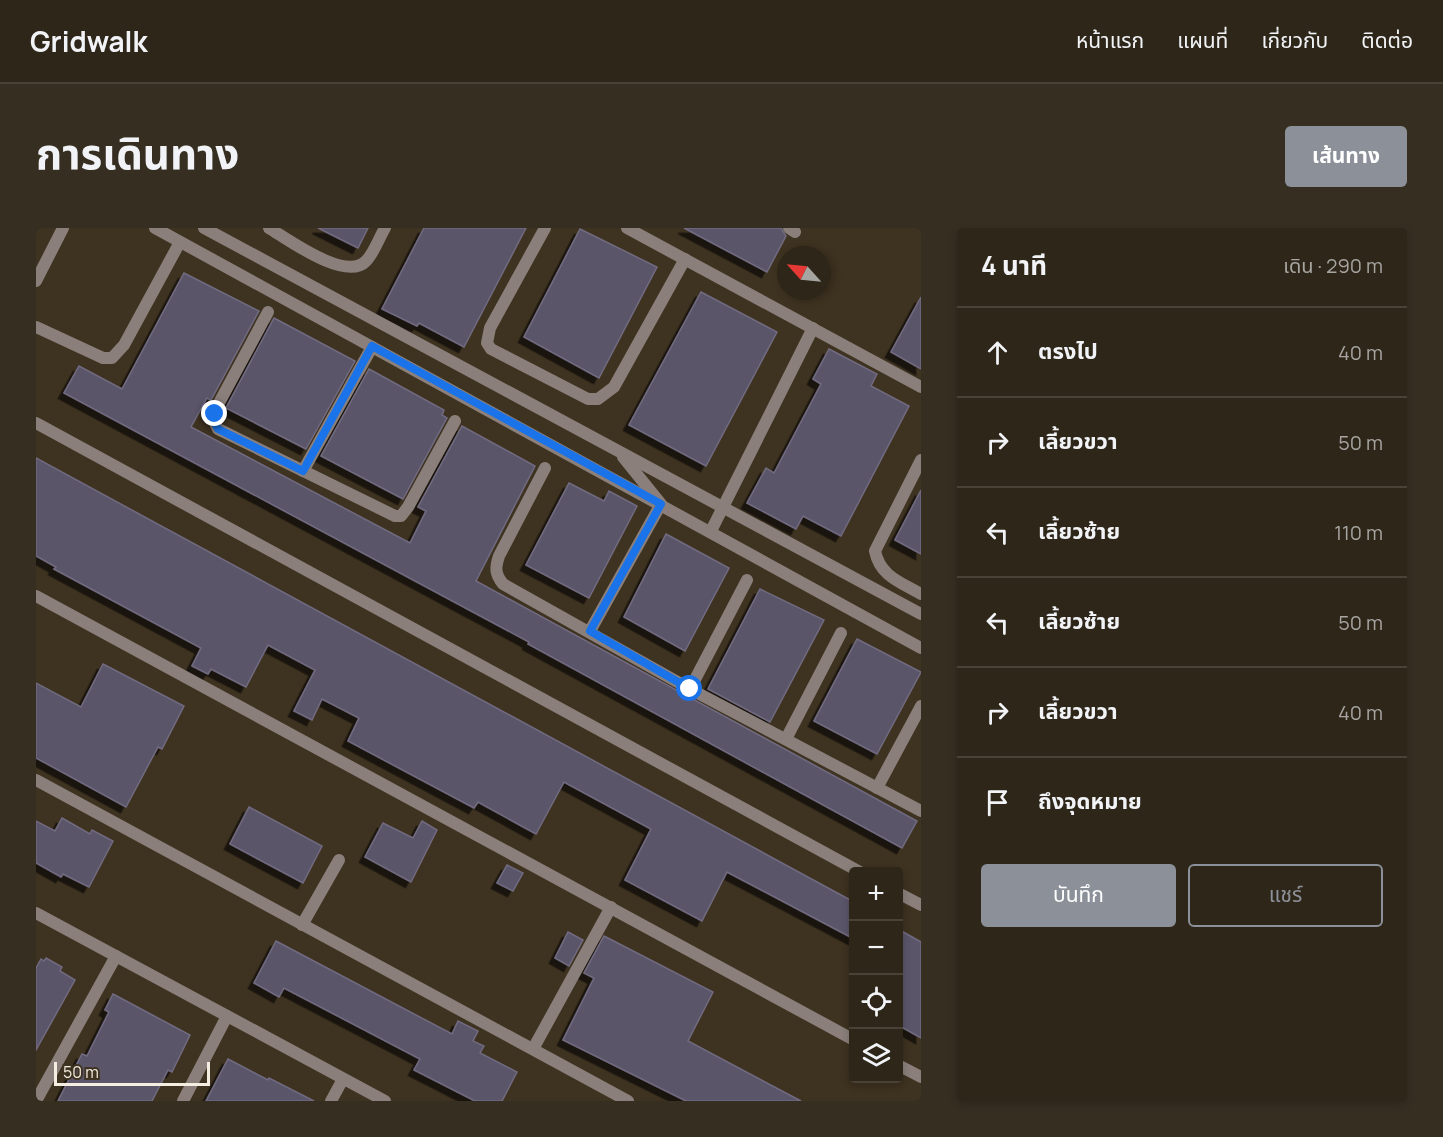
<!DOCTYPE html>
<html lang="th">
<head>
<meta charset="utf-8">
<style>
	:root { --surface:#2e2618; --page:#362e21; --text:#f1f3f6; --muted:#a7a5a2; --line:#494337; --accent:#8c9099 }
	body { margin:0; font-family:Manrope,"Noto Sans Thai",sans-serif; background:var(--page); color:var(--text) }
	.controls { position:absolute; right:18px; bottom:18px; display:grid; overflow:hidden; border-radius:6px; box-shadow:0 3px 9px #0003 }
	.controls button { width:54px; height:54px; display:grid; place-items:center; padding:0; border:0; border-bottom:2px solid var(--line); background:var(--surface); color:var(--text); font:30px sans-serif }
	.compass { position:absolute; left:741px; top:18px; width:54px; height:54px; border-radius:50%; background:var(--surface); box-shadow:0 3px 9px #0003; rotate:297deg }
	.scale { position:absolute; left:18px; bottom:15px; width:156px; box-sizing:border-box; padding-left:6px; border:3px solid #f4ede1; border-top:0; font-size:16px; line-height:21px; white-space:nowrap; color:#f4ede1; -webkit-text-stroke:4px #3e3220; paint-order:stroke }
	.stop { position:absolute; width:18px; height:18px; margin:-14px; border:4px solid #1a73e8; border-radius:50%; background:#fff }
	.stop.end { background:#1a73e8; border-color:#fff; box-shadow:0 2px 6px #0008 }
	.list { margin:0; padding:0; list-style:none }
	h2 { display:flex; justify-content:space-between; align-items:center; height:78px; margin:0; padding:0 24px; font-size:26px }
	h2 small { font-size:20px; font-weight:400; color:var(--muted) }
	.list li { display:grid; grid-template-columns:39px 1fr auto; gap:18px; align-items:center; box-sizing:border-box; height:90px; padding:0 24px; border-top:2px solid var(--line) }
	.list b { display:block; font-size:22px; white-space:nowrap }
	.list em { font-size:20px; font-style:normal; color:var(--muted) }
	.actions { display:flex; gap:12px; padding:18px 24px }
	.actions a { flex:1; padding:14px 0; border:2px solid var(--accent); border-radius:6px; text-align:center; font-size:21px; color:var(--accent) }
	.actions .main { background:var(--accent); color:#fff }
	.icon { flex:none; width:33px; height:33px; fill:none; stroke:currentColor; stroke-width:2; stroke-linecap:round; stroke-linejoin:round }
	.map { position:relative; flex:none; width:885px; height:873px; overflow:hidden; border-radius:6px }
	header { display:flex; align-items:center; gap:36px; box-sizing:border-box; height:84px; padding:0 30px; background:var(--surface); border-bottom:2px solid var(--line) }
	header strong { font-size:28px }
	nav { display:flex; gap:33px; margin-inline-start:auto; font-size:21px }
	.intro { display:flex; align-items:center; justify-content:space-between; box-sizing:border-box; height:144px; padding:0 36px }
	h1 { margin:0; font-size:42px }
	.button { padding:15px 27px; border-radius:6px; background:var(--accent); color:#fff; font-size:21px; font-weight:700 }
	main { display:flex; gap:36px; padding:0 36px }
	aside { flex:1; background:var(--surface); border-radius:6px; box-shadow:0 3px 9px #0003 }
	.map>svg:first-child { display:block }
	.building { fill:#5a5569; stroke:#716b81; stroke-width:1.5; filter:url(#shadow) }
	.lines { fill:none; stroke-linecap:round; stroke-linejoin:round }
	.minor { stroke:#8a7f7a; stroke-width:12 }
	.route { stroke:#1a73e8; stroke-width:8 }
</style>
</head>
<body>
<header>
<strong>Gridwalk</strong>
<nav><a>หน้าแรก</a><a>แผนที่</a><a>เกี่ยวกับ</a><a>ติดต่อ</a></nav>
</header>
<div class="intro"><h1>การเดินทาง</h1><a class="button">เส้นทาง</a></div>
<main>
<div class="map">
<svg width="885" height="873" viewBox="0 0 885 873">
	<defs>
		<filter id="shadow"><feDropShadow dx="-5.5" dy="5.5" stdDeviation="0" flood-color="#0009"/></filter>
	</defs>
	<rect width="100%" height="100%" fill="#3e3220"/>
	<!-- building -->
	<g class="building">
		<path d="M282,0H332L322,20Z"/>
		<path d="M388,0H490L428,119L383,95L381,98L346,81Z"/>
		<path d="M648,0H745L750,8L731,44Z"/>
		<path d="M544,1L621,39L563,150L488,109Z"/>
		<path d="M148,45L223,83L175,172L171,170L155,199L374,315L390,283L382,279L426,198L499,238L440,353L881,593L866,620L492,416L493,414L28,165L43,138L86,161Z"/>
		<path d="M665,64L741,104L670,238L593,197Z"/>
		<path d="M885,69V141L855,124Z"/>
		<path d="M238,90L319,133L270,221L190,180Z"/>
		<path d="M793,121L841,146L835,158L873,178L805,308L767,288L760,301L711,275L730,240L738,245L785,156L777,151Z"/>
		<path d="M333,141L408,182L406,187L411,190L367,271L285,228Z"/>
		<path d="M0,230L818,674V711L691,644L666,693L589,652L615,601L528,554L500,606L442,574L438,580L312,513L323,490L286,471L276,492L258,483L279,442L232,417L210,459L175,441L172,446L156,438L165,420L18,341L20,339L0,328Z"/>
		<path d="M533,255L568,273L573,263L601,278L553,370L490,337Z"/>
		<path d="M885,262V326L859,312Z"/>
		<path d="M630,306L693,340L649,423L588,389Z"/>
		<path d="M724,361L788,392L734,494L672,461Z"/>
		<path d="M821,411L885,444L841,526L778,493Z"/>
		<path d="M67,436L148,478L126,521L122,519L90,579L0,530V455L45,479Z"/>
		<path d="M213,579L286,618L267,655L194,616Z"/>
		<path d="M26,590L54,606L56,602L77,613L53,659L27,646L25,649L0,635V593L19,603Z"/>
		<path d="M386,593L401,602L375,654L329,629L347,595L377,610Z"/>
		<path d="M471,637L487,645L477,663L461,655Z"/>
		<path d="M862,701L885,714V810L862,797Z"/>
		<path d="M532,704L547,712L533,738L519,730Z"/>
		<path d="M568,708L677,764L652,813L765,873H650L527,812L558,750L548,745Z"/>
		<path d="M240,713L416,806L422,793L442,803L437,813L448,818L444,825L481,844L466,873H439L378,842L384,831L248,760L243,769L218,755Z"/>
		<path d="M10,730L26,739L24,743L39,752L0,822V740L5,731L8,733Z"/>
		<path d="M77,766L154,807L136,844L132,842L116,873H22L46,826L51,828L73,784L69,782Z"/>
		<path d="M192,831L232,852L233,850L278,873H170Z"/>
	</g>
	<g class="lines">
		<!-- minor -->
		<g class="minor">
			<path d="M119,0L885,420"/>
			<path d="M168,0L885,386"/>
			<path d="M233,0C253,12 310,54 330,33C338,25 343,10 349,0"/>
			<path d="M509,0L454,100L451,115L455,121L552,171H562L578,159L649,31"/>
			<path d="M591,0L885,159"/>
			<path d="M753,0L759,4"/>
			<path d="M0,53L27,0"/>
			<path d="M232,84L183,175L178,193L182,201L359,288H365L372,279L419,193"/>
			<path d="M0,99L67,130H76L88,117L144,14"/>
			<path d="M0,195L824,644"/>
			<path d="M885,232L839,323C844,348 864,354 885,366"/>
			<path d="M509,240L463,328C459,340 459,346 467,356L654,461L711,352"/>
			<path d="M267,243L336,119"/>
			<path d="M675,303L777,100"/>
			<path d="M0,368L818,812"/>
			<path d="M554,403L625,276L587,229"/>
			<path d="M654,461L885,583"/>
			<path d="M750,511L805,405"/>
			<path d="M0,552L592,873"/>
			<path d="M841,560L885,478"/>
			<path d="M862,665L885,677"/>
			<path d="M0,685L349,873"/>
			<path d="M266,697L303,632"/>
			<path d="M497,821L575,679"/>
			<path d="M862,837L885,849"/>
			<path d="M0,873L80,728"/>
			<path d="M147,873L191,788"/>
			<path d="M295,873L307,851"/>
		</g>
	</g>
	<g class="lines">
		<!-- route -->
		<path class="route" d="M179,186L178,193L182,201L267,243L336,118L625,276L554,403L654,461"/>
	</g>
</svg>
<div class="controls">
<button>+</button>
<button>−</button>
<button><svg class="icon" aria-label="locate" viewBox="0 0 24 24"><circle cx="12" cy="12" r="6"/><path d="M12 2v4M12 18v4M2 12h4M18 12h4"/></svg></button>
<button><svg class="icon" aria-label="layers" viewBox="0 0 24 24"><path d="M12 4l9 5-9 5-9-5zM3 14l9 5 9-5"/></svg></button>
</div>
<svg class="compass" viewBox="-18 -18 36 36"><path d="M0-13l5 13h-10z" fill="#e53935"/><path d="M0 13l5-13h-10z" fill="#a7a5a2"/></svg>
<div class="scale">50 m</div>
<div class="stop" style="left:654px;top:461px"></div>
<div class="stop end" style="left:179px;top:186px"></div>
</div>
<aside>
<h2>4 นาที<small>เดิน · 290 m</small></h2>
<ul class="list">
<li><svg class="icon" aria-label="ahead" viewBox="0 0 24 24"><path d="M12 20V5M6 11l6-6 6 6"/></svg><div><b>ตรงไป</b></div><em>40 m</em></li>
<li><svg class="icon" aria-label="right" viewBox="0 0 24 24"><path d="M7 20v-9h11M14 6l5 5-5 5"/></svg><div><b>เลี้ยวขวา</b></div><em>50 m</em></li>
<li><svg class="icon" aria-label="left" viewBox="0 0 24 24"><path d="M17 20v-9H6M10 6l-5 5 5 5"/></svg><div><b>เลี้ยวซ้าย</b></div><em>110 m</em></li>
<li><svg class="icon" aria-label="left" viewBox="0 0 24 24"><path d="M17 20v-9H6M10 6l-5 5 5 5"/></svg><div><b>เลี้ยวซ้าย</b></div><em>50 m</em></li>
<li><svg class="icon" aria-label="right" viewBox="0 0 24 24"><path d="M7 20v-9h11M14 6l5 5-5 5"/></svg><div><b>เลี้ยวขวา</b></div><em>40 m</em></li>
<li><svg class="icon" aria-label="arrive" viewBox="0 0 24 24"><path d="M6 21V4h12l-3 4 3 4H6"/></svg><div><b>ถึงจุดหมาย</b></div></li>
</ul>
<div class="actions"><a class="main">บันทึก</a><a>แชร์</a></div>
</aside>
</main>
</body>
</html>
